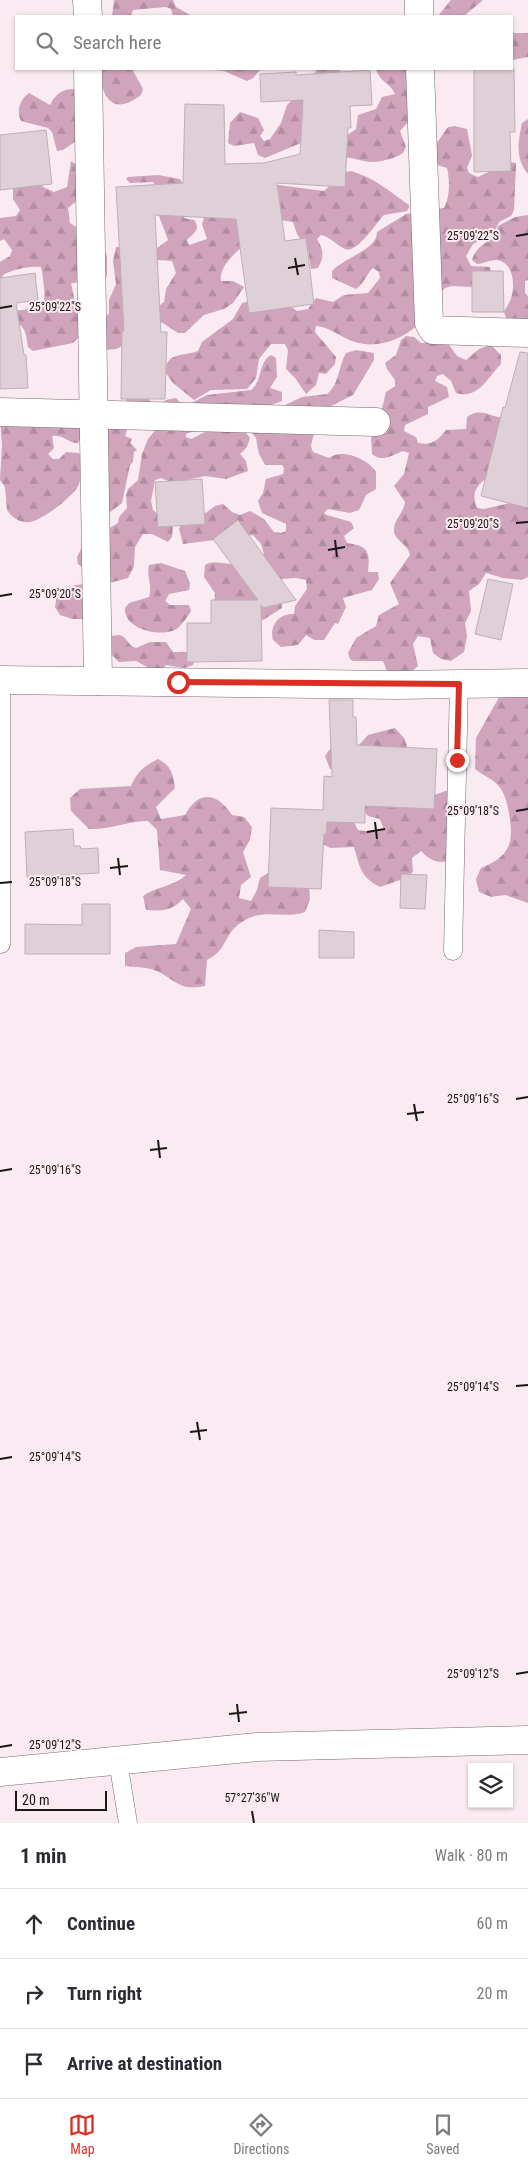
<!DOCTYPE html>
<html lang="en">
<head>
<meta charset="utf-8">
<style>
	:root { --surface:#fff; --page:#f2f2f3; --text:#2b2b33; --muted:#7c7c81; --line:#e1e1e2; --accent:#d93025 }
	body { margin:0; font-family:"Roboto Condensed",sans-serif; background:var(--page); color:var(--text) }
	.controls { position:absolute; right:15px; bottom:15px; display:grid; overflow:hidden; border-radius:0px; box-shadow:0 1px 4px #0004 }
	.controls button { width:45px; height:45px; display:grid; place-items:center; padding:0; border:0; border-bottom:1px solid var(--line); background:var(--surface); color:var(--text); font:25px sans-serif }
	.scale { position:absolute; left:15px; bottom:12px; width:92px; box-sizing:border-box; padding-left:5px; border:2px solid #1b1618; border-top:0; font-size:14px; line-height:18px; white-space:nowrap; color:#1b1618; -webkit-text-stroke:4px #f9ebf1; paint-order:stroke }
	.stop { position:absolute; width:15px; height:15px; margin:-11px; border:4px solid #d93025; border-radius:50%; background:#fff }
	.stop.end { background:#d93025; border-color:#fff; box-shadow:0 1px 5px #0008 }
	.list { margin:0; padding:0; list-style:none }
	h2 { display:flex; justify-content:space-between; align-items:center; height:65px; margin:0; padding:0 20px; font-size:21px }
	h2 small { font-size:16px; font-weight:400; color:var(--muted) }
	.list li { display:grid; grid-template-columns:32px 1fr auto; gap:15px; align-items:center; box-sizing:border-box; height:70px; padding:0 20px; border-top:1px solid var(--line) }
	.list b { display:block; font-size:19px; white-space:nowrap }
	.list em { font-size:16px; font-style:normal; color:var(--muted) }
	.icon { flex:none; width:28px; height:28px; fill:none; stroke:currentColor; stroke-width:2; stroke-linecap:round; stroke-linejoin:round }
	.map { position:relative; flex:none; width:528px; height:1823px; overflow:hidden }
	.search { position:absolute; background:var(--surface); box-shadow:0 1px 4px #0004; left:15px; right:15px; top:15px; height:55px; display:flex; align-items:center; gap:12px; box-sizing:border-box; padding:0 18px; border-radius:0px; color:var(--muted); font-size:19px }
	.sheet { height:275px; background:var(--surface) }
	nav { display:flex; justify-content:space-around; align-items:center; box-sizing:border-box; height:70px; border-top:1px solid var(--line); background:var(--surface); font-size:14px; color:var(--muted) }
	nav a { display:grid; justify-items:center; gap:2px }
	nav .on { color:var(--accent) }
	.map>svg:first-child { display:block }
	.forest { fill:url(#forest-firs) }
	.building { fill:#ded0d6; stroke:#bdafb6 }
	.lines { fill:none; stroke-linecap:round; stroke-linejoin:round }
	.service-casing { stroke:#766a70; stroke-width:19 }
	.minor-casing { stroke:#766a70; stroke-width:29 }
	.service { stroke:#fff; stroke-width:18 }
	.minor { stroke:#fff; stroke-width:28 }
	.route { stroke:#d93025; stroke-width:6 }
	.ticks { fill:none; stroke:#1b1618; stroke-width:2 }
	.ticks-label { font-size:12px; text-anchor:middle; fill:#1b1618; stroke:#f9ebf1; stroke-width:4; stroke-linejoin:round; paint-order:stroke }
</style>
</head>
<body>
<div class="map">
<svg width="528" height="1823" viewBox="0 0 528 1823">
	<defs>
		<pattern id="forest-firs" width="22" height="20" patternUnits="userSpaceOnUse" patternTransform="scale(1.25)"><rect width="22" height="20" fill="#d0a4ba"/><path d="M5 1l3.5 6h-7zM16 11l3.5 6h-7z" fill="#b28c9f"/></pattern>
	</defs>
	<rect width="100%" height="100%" fill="#f9ebf1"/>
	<!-- forest -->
	<g class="forest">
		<path d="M114,0H173L176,7L192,16H173L171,9L166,7L133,10L131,16H112Z"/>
		<path d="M451,0H483L464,16H438Z"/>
		<path d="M512,33H528V57L512,60Z"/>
		<path d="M100,69H132L143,89L141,95C112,117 101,97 100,69Z"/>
		<path d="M204,69H261L253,78L247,81L224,71Z"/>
		<path d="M316,69H340L346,136L356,129L358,115L376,109L382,97L395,94C391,84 379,81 376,69H411L410,120L400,131L406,147L403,153C394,159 376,164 364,161C356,160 352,157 344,158L301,143L265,158L258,155L254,143L234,146L228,143L230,123L240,112L258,118L264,130L260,136L264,141L270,139L281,123L287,105L314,79Z"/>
		<path d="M77,89L79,139L63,150L57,151L52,132L48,128L21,121C16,111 20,99 29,93L50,105C56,93 63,88 77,89Z"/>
		<path d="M528,119V174C515,159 518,141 522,123Z"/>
		<path d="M455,126L467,129L472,155L467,168L469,173L478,177L509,162L516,163V166L514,210L511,216L499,222L493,234L473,244L466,256L471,266L490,267L491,273L473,287L452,286L445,288C435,299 429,316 417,326C400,340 377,349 355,342C342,338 330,327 316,326L315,332L336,357L335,364L326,374L319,373L316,385L306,394L295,378L286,369L288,350L285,344H271L259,359L256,378L247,389L211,390L194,400L173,383L165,372C167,351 183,357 198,351L202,342L233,319L242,303L254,300L292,301V307L297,311L308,309L316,298L333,302L344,295L368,293L380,278L379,272L373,268C366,274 365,283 356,289L332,278V271C345,257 377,250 377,232L406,214L444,208C450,197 450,180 447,168L437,165L436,144L448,127Z"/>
		<path d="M71,161L77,165L78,200L68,208L70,223L103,244L107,257V276L103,281L71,283L82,334L73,343L33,351L28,347C26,335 26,324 12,322V312C31,307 48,313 44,288C43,281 43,274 41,267C29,266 14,269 3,275L0,285V262L10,256L12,250L4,239L0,241V218L16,216L20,210L13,199V187L41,181L43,187L54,192L67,187Z"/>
		<path d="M351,171C377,179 387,190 409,205V208L407,211L384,215C376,223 357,254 345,249C336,245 331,237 321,235L317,239C324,250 324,257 318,268L311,269L308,250L297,234L293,222L279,220C262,232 217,259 221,281H233L244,287L233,303L224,309L204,315L185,333H178L155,318L122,346L116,349L106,350L105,319L109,313V300L116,284L113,261L116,247H120L159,306L164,302L166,289L176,273L172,261L157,260L155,254L157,248L168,240L158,213L157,187L153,182L130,183L126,179L128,177L158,175L180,179L185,188L184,218L194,220C202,230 192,234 187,240L189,245L207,239L202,224L205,215L271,184L324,191L345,172Z"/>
		<path d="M528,215V280L525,281V293L528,296V335L508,323L504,312C507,306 511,301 512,294C515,282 512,261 496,260C489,260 483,264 477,264L472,260C475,249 484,243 494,238L498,226L515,217Z"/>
		<path d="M406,336L414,337L421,343L447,342L457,356L466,360L479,349L491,345L501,355V364C488,377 478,400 456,393L451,381L443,374L437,376L435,381L447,387L449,397L428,407V414L405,425L404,431L416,437L418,443C432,446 438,440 446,430L466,429L467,417C481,407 490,417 504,418L489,477C476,485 471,493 477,508L484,509L510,503H528V577L522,580L503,578L486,573L479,584L469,591L471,611L465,623L467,636L464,652L451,661L441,659L433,653L430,638L418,636L413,644L418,666L410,673L388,674L383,661H353L350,659L348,653L356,638L376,626L379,615L399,604L390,583L410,555C408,543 393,541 394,528C395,519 404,512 405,502L394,486L404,474L409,453L403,451C392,455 383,463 372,454L371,438L377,430L386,392L395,386V380L387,369L385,363L396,355L401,340Z"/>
		<path d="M356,350L374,353V360L353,395L327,408L313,437L311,446L313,452L329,458C342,448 368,459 376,472V489L366,495L359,510L350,513L328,509L324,513L327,515L351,522L354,528L344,536L347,543C369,546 370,552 368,572H378L379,579L372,590L343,598L346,607L338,624L335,623L324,640H314L306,635L298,645L281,647L273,640C269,626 279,613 294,614L295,606L307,589L306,580L296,578L279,579L282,608L263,620L214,606L215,593L204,577L205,565C213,560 224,564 233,564C243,563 256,559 264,554L261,544L253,535L183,544L179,529L183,519L204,514L215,506L223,504L232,512L240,515L250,511L264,519L274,532L281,533L286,531V524L262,513L258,501L263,493L266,479L283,474L284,468L282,465H265L259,454L256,438L248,428L283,409V406L302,397L327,394C340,383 338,367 346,353Z"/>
		<path d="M271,355L276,358L277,377L270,388L282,392V401L186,434V437L191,439L211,429L244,430L250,438L247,447L240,454L246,461L248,471L226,479L205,476L173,483L161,478L155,480L151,501L153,510L173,527L172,537L168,542L152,534H143L135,547L134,566L128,578L110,583L86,619H72L60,615L55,607L57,594L71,586L83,584L86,570L78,564L77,557L84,543L118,523L119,517L127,508L126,495L128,489L138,480L142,454L148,439L156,429L161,404L166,400L176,398L184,407L207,395L251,390C263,381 258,362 271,355Z"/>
		<path d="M147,397L155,407L123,425L127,430L125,436L132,439L130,443L137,450L134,452L133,462L130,465L122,503L109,513L86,456L108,402H126L127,399Z"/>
		<path d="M79,414L82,437L78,443C69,444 64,434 52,436L54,448L48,454L53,459H59L66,452L79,453C83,461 82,481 77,488C69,499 44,519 30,522C21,524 11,517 7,510L5,487L0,480L2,445L0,420Z"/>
		<path d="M161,563L185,571L190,583L189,590L169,594L165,601L170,605H189L191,611C188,616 183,623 179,627C167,639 123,631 125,608L129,603L149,597C153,586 146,576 149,565Z"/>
		<path d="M120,635C128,638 128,646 136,648L150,642H166L173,652C184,652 192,649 194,662L193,665L184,668L166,665L162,670L151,669L136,661L119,662L112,655L110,636Z"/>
		<path d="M528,683V903L505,895L491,897L479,892L476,879L481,868C511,856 514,842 509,813C507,803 505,792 497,784C491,778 482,775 475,769L476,738L502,692Z"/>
		<path d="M395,728L404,738L426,798L451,789L455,859C440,864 433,863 421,851L412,858L413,872L403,879L380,887C360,877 360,867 354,847L330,848L320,842L326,820L352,818L358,830L371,832L384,830L380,819L368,816L360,806L341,769H330L325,756L332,746L359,745L368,735Z"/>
		<path d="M158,759C171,766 173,773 175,788L156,807L161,819L185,815C198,790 217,792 232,815L244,817L252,827L250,840L243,852L251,877L241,885L239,898L251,901L257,890L260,878L271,871L309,887L310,899L305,912C282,920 265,907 242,922C223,934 228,950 207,960L205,986C179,991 177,981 157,971C148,967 135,967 125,966V953L136,947L176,944L191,909L183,899C171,911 163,911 146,910L143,896C157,886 173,887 186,875L160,870L157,830L148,821C128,821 110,830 89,829L71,811L70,798L80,789L131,786C137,772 144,766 158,759Z"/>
	</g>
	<!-- building -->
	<g class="building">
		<path d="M474,69H514L515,132H510L511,171L474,172Z"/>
		<path d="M370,70L372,105L350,106L351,128H348L345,187L277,183L285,241L306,238L314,304L249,313L236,219L155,215L161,332H167L165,399H121L122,331H124L116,187L183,183L185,104L224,105L225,164L264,163L300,154L303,100L261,102L260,74L296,72V75Z"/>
		<path d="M46,130L52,184L0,190V135Z"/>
		<path d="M472,271H503L504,312H472Z"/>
		<path d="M35,273L38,300L16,303L24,355H26L28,388L0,389V278Z"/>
		<path d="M520,352L528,353V508L481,496L503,407L505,408Z"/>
		<path d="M202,479L205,524L158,527L155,482Z"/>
		<path d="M238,520L296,600L263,608L261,605L262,661L187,662V623H211V600H258L213,539Z"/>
		<path d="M488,579L513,584L501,640L475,634Z"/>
		<path d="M329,700H353V717H356L357,745L437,749L434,809L365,806V823L327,822L326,835L324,834L321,889L268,887L271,808L323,810L324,776L332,777Z"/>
		<path d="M73,829L74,846H80L81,849L98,848L99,873L27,877L25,832Z"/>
		<path d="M401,874L427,875L425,909L400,908Z"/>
		<path d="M82,904H110V954H25V924L82,925Z"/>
		<path d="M319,930L354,932V958H319Z"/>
	</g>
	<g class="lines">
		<!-- service casing -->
		<g class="service-casing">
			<g id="service">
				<path d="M1,680V944"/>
				<path d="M453,951L459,684"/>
				<path d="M118,1761L128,1823"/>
			</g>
		</g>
		<!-- minor casing -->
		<g class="minor-casing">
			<g id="minor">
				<path d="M87,0L88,16"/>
				<path d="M419,0V16"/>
				<path d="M88,69L98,681"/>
				<path d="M420,69L429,323L433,330L528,333"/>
				<path d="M0,412L376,422"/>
				<path d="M0,680L397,685L528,683"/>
				<path d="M0,1772L257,1747L528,1740"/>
			</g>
		</g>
		<!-- service -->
		<use href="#service" class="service"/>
		<!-- minor -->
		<use href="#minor" class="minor"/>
	</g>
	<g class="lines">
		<!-- route -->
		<path class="route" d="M178,682L459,684L457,760"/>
	</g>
	<!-- ticks -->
	<path class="ticks" d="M516,236L528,234M295,258L298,275M288,268L305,265M0,308L12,306M516,523L528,522M335,540L337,557M328,550L345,547M0,596L12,594M516,811L528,809M375,822L377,839M367,832L385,829M118,858L120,875M110,868L128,866M0,883L12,882M516,1099L528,1097M414,1104L417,1121M407,1114L424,1112M158,1140L160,1158M150,1150L167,1148M0,1171L12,1169M516,1386L528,1385M197,1422L200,1440M190,1432L207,1430M0,1459L12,1457M516,1674L528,1672M237,1704L239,1722M229,1714L247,1712M0,1747L12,1745M252,1811L254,1823"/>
	<g class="ticks-label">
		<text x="473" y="240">25°09'22"S</text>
		<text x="55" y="311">25°09'22"S</text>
		<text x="473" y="528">25°09'20"S</text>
		<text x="55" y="598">25°09'20"S</text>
		<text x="473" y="815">25°09'18"S</text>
		<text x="55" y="886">25°09'18"S</text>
		<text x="473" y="1103">25°09'16"S</text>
		<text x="55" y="1174">25°09'16"S</text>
		<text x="473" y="1391">25°09'14"S</text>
		<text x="55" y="1461">25°09'14"S</text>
		<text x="473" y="1678">25°09'12"S</text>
		<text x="55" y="1749">25°09'12"S</text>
		<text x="252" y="1802">57°27'36"W</text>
	</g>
</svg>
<div class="controls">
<button><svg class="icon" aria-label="layers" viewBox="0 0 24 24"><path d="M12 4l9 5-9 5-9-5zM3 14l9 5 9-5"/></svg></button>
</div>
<div class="scale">20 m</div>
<div class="stop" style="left:178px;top:682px"></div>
<div class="stop end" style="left:457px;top:760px"></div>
<div class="search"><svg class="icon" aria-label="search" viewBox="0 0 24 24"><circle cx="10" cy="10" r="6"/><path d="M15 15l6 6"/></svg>Search here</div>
</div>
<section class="sheet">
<h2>1 min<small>Walk · 80 m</small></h2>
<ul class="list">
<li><svg class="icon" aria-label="ahead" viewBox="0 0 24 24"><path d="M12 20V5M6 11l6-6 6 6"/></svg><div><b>Continue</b></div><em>60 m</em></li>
<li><svg class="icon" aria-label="right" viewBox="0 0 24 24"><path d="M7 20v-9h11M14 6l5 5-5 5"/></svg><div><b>Turn right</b></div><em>20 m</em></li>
<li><svg class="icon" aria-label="arrive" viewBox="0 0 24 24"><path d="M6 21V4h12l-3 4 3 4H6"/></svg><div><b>Arrive at destination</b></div></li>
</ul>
</section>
<nav>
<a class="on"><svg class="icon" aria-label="map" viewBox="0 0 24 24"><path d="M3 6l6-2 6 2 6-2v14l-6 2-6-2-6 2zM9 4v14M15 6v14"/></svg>Map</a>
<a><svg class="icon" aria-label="directions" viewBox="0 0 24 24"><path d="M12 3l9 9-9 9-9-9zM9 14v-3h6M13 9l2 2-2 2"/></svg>Directions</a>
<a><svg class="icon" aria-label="saved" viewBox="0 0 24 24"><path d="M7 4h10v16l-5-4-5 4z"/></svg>Saved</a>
</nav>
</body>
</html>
